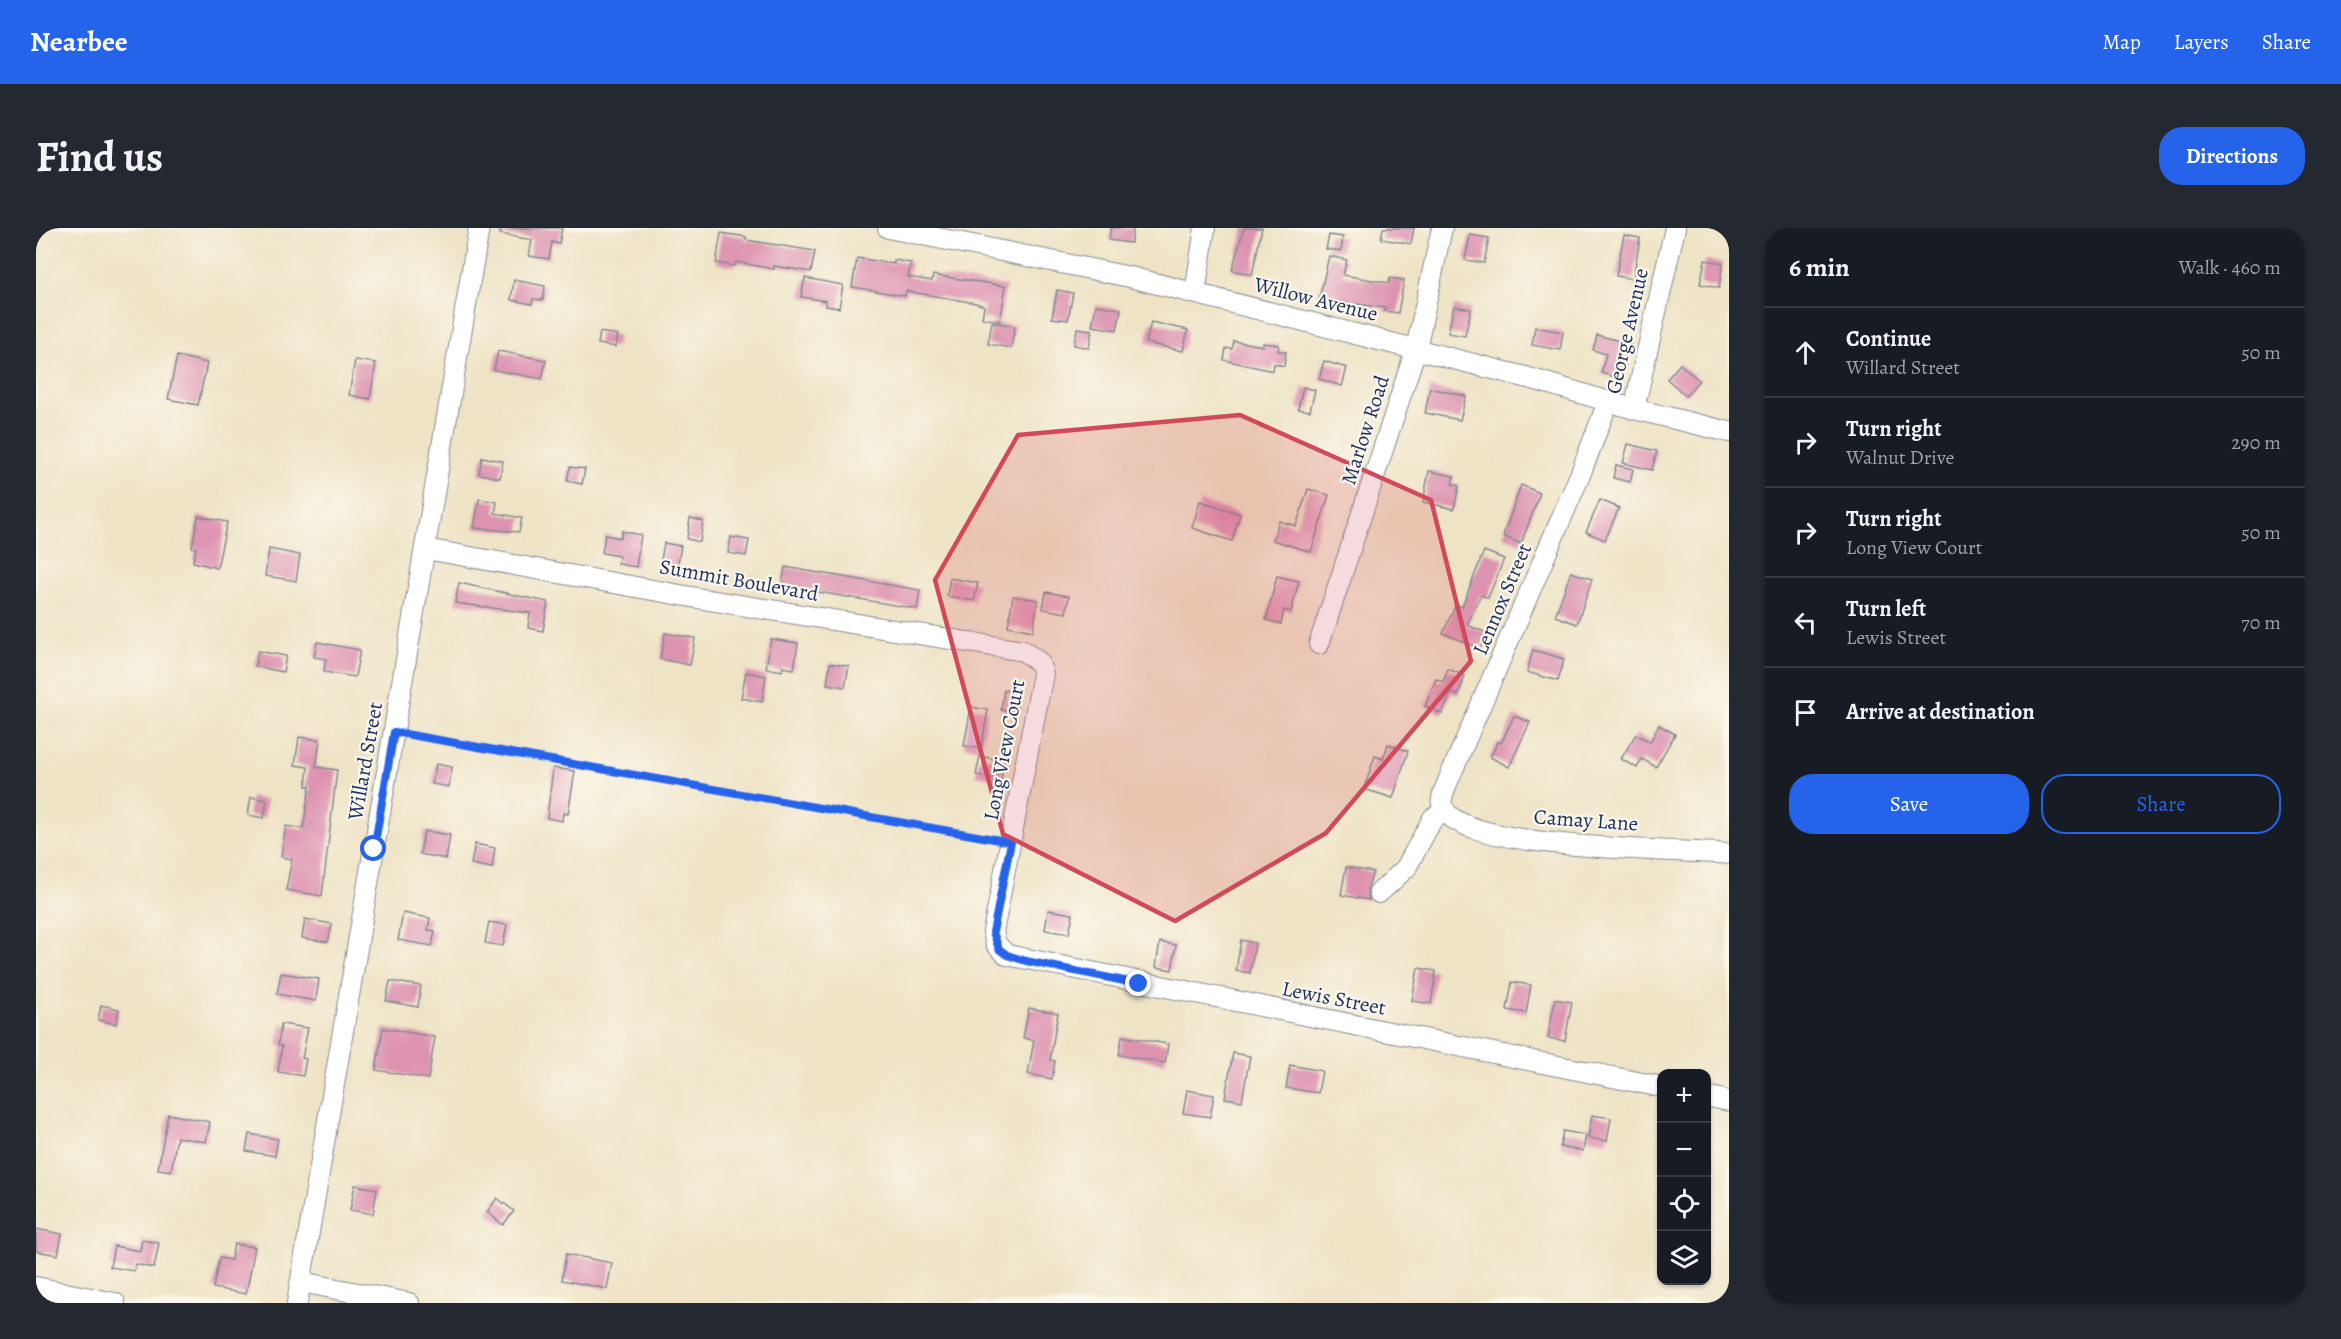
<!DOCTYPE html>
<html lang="en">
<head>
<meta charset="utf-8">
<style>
	:root { --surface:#171b24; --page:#242831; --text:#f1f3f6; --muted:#9ea1a6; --line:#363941; --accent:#2563eb }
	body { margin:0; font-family:Alegreya,serif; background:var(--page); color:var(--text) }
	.controls { position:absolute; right:18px; bottom:18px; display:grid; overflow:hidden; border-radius:12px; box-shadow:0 2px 4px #0004 }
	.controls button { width:54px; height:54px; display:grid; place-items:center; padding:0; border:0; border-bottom:2px solid var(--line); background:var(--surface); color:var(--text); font:30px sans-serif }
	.stop { position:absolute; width:18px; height:18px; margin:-14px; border:4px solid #2563eb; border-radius:50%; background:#fff }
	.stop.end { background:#2563eb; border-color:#fff; box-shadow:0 2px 6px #0008 }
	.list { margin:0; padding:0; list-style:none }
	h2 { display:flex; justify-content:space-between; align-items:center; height:78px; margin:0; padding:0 24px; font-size:26px }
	h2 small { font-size:20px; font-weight:400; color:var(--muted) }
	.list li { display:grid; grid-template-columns:39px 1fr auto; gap:18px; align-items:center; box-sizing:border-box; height:90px; padding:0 24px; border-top:2px solid var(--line) }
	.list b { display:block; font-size:22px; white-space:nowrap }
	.list p { margin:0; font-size:20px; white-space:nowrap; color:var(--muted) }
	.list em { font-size:20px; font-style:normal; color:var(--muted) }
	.actions { display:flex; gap:12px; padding:18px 24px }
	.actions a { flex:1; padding:14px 0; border:2px solid var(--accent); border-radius:24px; text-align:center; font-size:21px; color:var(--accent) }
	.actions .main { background:var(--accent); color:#fff }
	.icon { flex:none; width:33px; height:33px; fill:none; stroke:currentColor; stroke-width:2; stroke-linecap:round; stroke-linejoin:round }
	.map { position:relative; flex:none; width:1693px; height:1075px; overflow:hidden; border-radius:24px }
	header { display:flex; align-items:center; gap:36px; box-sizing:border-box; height:84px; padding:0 30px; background:var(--accent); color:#fff }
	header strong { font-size:28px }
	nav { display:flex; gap:33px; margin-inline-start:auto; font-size:21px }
	.intro { display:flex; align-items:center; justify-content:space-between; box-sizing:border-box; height:144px; padding:0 36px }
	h1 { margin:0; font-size:42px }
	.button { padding:15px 27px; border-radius:24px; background:var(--accent); color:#fff; font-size:21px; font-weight:700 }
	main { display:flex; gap:36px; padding:0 36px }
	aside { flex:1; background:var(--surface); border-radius:24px; box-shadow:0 2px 4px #0004 }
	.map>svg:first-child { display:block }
	.building { fill:#dd92b0 }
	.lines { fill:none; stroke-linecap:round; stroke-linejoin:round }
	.minor-casing { stroke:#848992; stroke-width:22 }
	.path { stroke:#848992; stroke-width:2; stroke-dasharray:4.5 4.5; stroke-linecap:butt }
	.minor { stroke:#fff; stroke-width:20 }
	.route { stroke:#2563eb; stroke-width:8 }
	.marked { fill:#d1495b; fill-opacity:0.2; stroke:#d1495b; stroke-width:4.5; stroke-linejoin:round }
	.labels { text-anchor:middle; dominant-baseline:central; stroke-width:4.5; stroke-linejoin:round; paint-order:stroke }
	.street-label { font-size:21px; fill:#1b2f5e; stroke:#fbf7ec }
</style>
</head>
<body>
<header>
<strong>Nearbee</strong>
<nav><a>Map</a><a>Layers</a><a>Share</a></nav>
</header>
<div class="intro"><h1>Find us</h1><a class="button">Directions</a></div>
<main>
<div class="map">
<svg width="1693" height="1075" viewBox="0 0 1693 1075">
	<rect width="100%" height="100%" fill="#fbf7ec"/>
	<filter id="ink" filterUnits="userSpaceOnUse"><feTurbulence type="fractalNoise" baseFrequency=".0167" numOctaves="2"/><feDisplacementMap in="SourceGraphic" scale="12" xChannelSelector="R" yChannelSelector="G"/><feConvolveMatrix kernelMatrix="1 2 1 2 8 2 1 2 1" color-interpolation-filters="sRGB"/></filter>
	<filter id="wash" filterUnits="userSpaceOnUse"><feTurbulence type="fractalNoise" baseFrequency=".008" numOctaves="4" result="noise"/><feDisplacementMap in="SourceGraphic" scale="24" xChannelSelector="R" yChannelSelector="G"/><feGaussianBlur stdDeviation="1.35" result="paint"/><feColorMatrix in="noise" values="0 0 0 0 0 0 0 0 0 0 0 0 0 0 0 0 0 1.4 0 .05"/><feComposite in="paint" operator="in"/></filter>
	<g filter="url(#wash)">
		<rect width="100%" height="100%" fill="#eee3c5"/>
		<g id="blocks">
			<!-- building -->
			<g class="building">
				<path d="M465,0H526L523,16L516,14L513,31L493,28L496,12L464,6Z"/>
				<path d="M1075,0H1097L1095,15L1073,12Z"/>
				<path d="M1208,0H1226L1216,47L1196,42Z"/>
				<path d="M1347,0H1378L1375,16L1345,11Z"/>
				<path d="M685,5L710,9V12L779,23L775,44L738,38V41L700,34L699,38L680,35Z"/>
				<path d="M1293,7L1307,9L1305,23L1290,21Z"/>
				<path d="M1434,7L1453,10L1448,35L1429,32Z"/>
				<path d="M1588,7L1604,10L1597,51L1580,48Z"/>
				<path d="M1293,28L1311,32L1307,47L1353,55L1354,50L1368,52L1362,85L1348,83L1349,80L1283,71Z"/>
				<path d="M821,30L858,36V32L875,35L872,49L896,53L897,47L970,58L964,93L946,90L948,78L940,75L870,63L869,68L816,59Z"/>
				<path d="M1669,32L1687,35L1683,60L1664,56Z"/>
				<path d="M769,50L807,57L803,80L790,78V73L765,69Z"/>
				<path d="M478,52L509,58L507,72L497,71L496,76L475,72Z"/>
				<path d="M1021,62L1037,65L1032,92L1016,90Z"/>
				<path d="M1060,77L1085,81L1081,102L1056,98Z"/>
				<path d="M1418,78L1435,81L1429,108L1412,105Z"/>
				<path d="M956,94L979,98L975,120L952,116Z"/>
				<path d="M1115,94L1152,102L1147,123L1110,115Z"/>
				<path d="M1499,99L1527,104L1524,122L1496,117Z"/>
				<path d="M1041,100L1056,102L1053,120L1038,117Z"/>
				<path d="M564,104L582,107L580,119L562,116Z"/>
				<path d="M1561,107L1595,116L1585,151L1565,145L1570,126L1557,122Z"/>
				<path d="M1198,113L1227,118V115L1243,117L1242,123L1250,124L1248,138L1238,136L1237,143L1188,132L1190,120L1196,121Z"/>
				<path d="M462,123L510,132L506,151L458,142Z"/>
				<path d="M141,128L171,135L162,177L132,171Z"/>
				<path d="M319,132L340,135L334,171L313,167Z"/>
				<path d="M1288,133L1311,140L1306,158L1283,151Z"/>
				<path d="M1644,136L1663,152L1650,168L1631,151Z"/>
				<path d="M1267,159L1279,162L1274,183L1262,181Z"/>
				<path d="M1394,160L1430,168L1424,192L1389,185Z"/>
				<path d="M1592,216L1621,223L1616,242L1587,235Z"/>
				<path d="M446,229L467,233L464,250L443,246Z"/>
				<path d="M1580,237L1597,241L1594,254L1577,250Z"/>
				<path d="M534,239L549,241L546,256L531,253Z"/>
				<path d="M1393,243L1418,248L1416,256L1423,258L1418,281L1387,274Z"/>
				<path d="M1485,257L1504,265L1485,316L1467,308Z"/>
				<path d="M1272,261L1293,267L1275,324L1237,312L1243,293L1260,298Z"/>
				<path d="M443,271L461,274L459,285L486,290L483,304L438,300Z"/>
				<path d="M1564,272L1583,280L1569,312L1550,304Z"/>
				<path d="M1164,273L1204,286L1196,313L1156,300Z"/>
				<path d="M162,288L191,294L181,340L157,334L160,320L156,319Z"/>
				<path d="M654,290L667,293L664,314L651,311Z"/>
				<path d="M586,303L605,307L600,339L582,336L583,328L566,325L569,307L585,310Z"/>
				<path d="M695,309L713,312L710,328L692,325Z"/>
				<path d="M628,315L645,318L640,346L623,343Z"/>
				<path d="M233,321L264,327L260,353L229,348Z"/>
				<path d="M1448,323L1468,331L1452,370L1445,367L1431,397L1451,405L1444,421L1407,405L1420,376L1426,379Z"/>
				<path d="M749,339L884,362L881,381L746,358Z"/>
				<path d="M1535,344L1556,351L1541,396L1519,388Z"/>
				<path d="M1241,348L1263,353L1255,384L1248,382L1245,396L1230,392Z"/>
				<path d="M914,350L942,355L938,373L911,368Z"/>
				<path d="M423,355L512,374L507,403L492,400L494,385L419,375Z"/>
				<path d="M1010,364L1033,368L1030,385L1007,381Z"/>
				<path d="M977,368L1002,372L997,403L972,398Z"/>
				<path d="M629,405L659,410L654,437L624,431Z"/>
				<path d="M735,411L762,415L758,441L747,439L746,443L730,440Z"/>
				<path d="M281,414L324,422L319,449L288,444L290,431L278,429Z"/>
				<path d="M1497,422L1528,431L1522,453L1491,444Z"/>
				<path d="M222,423L250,428L247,444L219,438Z"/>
				<path d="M794,435L813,438L809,459L791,456Z"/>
				<path d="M1412,441L1429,448L1422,467L1415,465L1406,486L1389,478L1400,451L1407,454Z"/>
				<path d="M710,444L730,448L726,474L705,470Z"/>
				<path d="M968,462L983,464L980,484L965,482Z"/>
				<path d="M935,479L952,482L945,521L928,518Z"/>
				<path d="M1478,488L1494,494L1473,539L1454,529L1462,514L1465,515Z"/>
				<path d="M1623,497L1639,506L1620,539L1606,531L1601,540L1585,531L1600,506L1614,514Z"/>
				<path d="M263,509L284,512L280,539L301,542L286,668L250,662L256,631L245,629L250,598L267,601L274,558H270L272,539L259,537Z"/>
				<path d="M1352,516L1372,523L1357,570L1328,561L1339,528L1347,531Z"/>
				<path d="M944,528L968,533L965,552L940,547Z"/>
				<path d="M400,536L416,539L413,559L396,556Z"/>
				<path d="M517,540L539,543L532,586L527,585L526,593L511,590Z"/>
				<path d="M215,569L231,572L228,590L212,587Z"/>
				<path d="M388,603L414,607L410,631L384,626Z"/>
				<path d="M439,616L459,620L456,640L435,636Z"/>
				<path d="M1310,639L1337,644L1331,662L1333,672L1305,667Z"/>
				<path d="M1012,682L1037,686L1033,706L1009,702Z"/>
				<path d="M367,685L394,690L392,702L399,703L396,718L362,712Z"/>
				<path d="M269,691L296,696L292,714L266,710Z"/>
				<path d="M453,694L471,697L467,718L449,715Z"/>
				<path d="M1205,712L1219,715L1214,745L1200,743Z"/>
				<path d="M1124,714L1140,717L1136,742L1120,739Z"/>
				<path d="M1382,740L1400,743L1395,776L1376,773Z"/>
				<path d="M245,745L283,751L280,773L241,766Z"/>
				<path d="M354,753L385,758L382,779L350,773Z"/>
				<path d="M1476,754L1495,757L1490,785L1471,782Z"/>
				<path d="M1519,771L1536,774L1529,813L1512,810Z"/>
				<path d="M65,777L83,781L80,796L62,792Z"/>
				<path d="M993,780L1022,785L1014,832L1019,833L1016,851L992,846L998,812L987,810Z"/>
				<path d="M245,796L272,800L266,830L270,831L267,848L242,844L246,818L242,817Z"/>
				<path d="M347,800L399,809L392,851L340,842Z"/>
				<path d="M1086,808L1132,816L1129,835L1083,827Z"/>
				<path d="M1197,825L1214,828L1206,873L1189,870Z"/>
				<path d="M1254,837L1286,843L1282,865L1250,860Z"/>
				<path d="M1151,862L1178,867L1174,889L1147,885Z"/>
				<path d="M132,886L174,894L170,914L141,909L135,943L122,941Z"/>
				<path d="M1556,887L1575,890L1571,913L1552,910Z"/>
				<path d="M1527,903L1550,907L1547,923L1524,919Z"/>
				<path d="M213,906L242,911L239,928L210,923Z"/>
				<path d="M319,957L341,961L337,986L314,982Z"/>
				<path d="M461,970L478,983L467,997L451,984Z"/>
				<path d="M0,1001L26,1006L22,1027L0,1023Z"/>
				<path d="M106,1012L123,1015L118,1040L99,1036L98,1043L74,1039L78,1018L104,1023Z"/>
				<path d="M198,1016L219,1019L210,1066L177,1060L183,1030L195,1032Z"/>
				<path d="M530,1026L576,1035L571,1061L526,1052Z"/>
			</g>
		</g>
	</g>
	<g filter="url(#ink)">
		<use href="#blocks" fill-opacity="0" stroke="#848992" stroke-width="1.5"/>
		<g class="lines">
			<!-- minor casing -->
			<g class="minor-casing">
				<g id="minor">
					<path d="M852,0L1094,49L1493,150L1598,181L1693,204"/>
					<path d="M1159,65L1169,0"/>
					<path d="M1572,174L1544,247L1412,553C1409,561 1403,572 1407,580C1428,623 1643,621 1693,626"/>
					<path d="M1598,181L1639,0"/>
					<path d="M390,321L661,370L987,423L1003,434L1007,446L957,704L960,716L971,727L1626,859"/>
					<path d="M1283,416L1380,121L1406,0"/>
					<path d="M1343,665L1370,640L1397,590L1410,584"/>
					<path d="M1670,868L1693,873"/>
					<path d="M265,1054L373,1075"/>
					<path d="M0,1059L79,1075"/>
					<path d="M261,1075L443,0"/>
				</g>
			</g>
			<!-- path -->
			<path class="path" d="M373,506L958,611"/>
			<!-- minor -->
			<use href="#minor" class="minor"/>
		</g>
	</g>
	<g class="lines" filter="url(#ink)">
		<!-- route -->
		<path class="route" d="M338,621L358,504L975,614L957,704L963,721L971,727L990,733L1103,756"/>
	</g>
	<!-- marked area -->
	<path class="marked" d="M1204,187L1395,272L1435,433L1290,605L1139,693L967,606L899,352L982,207Z"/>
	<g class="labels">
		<!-- street labels -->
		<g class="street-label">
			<text transform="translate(1280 71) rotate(14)">Willow Avenue</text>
			<text transform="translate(1591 103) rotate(-77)">George Avenue</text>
			<text transform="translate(1329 202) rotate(-72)">Marlow Road</text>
			<text transform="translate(703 352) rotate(10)">Summit Boulevard</text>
			<text transform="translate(1466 371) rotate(-67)">Lennox Street</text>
			<text transform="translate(968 522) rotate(-79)">Long View Court</text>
			<text transform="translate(329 533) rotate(-80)">Willard Street</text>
			<text transform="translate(1550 592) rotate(4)">Camay Lane</text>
			<text transform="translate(1298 770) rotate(11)">Lewis Street</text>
		</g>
	</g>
</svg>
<div class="controls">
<button>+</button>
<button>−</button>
<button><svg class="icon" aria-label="locate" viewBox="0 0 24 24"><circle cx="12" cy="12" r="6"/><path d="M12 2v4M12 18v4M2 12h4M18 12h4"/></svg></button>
<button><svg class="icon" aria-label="layers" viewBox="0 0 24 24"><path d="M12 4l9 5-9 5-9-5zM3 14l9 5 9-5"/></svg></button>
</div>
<div class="stop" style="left:338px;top:621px"></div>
<div class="stop end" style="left:1103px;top:756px"></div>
</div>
<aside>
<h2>6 min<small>Walk · 460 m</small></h2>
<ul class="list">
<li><svg class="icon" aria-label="ahead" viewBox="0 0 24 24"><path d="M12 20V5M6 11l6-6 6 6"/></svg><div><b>Continue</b><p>Willard Street</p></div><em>50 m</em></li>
<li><svg class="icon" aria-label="right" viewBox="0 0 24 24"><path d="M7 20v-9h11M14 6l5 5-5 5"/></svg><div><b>Turn right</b><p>Walnut Drive</p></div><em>290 m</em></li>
<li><svg class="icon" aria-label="right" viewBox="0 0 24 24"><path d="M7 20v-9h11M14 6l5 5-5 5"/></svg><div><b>Turn right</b><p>Long View Court</p></div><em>50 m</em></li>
<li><svg class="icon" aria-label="left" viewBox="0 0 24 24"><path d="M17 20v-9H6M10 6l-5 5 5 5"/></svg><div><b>Turn left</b><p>Lewis Street</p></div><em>70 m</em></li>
<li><svg class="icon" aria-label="arrive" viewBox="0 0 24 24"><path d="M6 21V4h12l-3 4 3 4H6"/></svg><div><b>Arrive at destination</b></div></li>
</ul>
<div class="actions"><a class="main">Save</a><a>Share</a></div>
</aside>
</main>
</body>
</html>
